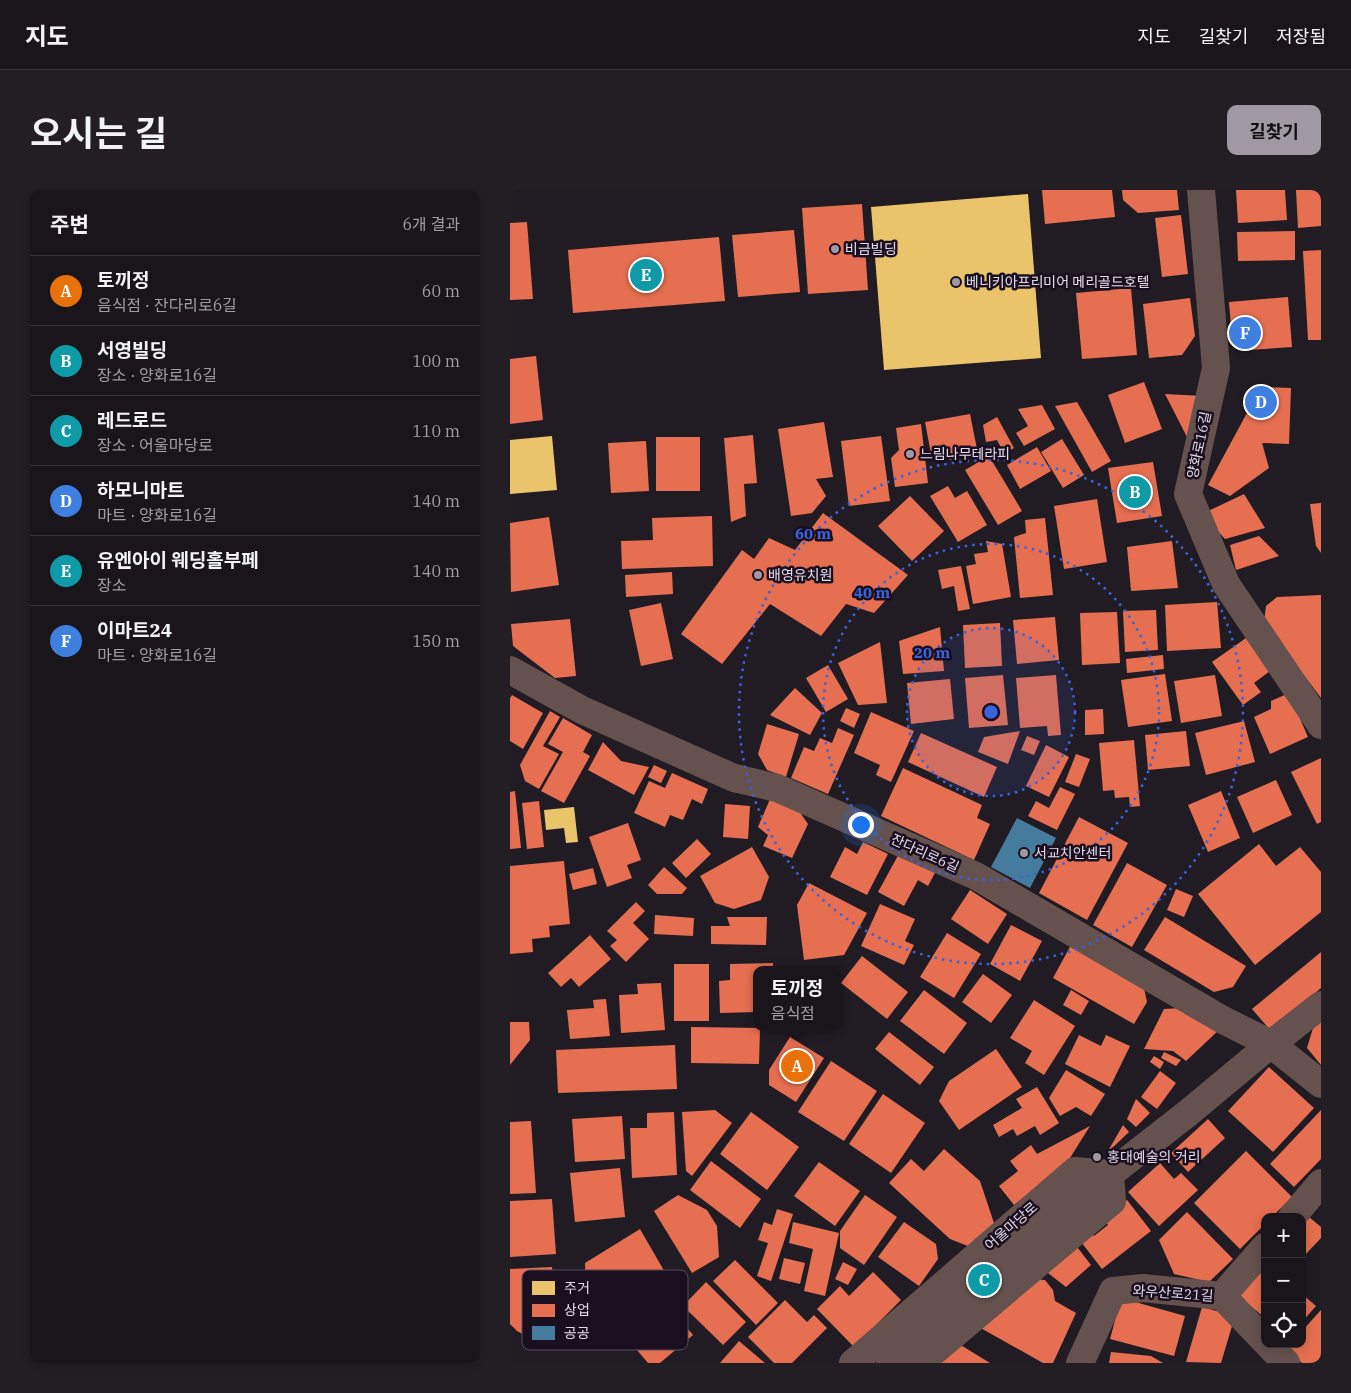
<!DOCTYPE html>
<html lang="ko">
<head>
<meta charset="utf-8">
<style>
	:root { --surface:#19151b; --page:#221e24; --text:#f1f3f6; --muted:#9f9fa3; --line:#37343a; --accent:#a099a4 }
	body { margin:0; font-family:"IBM Plex Serif","Noto Sans KR",serif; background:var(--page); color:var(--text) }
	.controls { position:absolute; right:15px; bottom:15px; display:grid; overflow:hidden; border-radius:10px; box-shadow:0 2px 12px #0003 }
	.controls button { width:45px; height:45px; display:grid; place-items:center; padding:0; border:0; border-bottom:1px solid var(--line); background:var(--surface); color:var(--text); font:25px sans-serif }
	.you { position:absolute; left:350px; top:634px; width:18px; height:18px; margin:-12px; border:4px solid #fff; border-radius:50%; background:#1a73e8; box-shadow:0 0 0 8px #1a73e833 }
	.badge { display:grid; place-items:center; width:32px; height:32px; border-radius:50%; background:var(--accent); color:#fff; font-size:16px; font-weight:700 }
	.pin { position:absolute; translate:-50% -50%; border:2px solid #fff; box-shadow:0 1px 5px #0006 }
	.popup { position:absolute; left:243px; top:776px; width:88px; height:65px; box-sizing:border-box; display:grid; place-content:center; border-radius:10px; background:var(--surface); filter:drop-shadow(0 1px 4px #0005); font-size:16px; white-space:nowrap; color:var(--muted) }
	.popup b { font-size:19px; color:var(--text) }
	.popup::after { content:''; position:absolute; left:50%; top:100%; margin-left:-10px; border:10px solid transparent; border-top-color:var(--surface) }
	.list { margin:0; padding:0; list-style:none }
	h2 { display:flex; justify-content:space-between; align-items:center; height:65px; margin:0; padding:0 20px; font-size:21px }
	h2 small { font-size:16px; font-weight:400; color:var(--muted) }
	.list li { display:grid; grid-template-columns:32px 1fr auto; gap:15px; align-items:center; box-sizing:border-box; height:70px; padding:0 20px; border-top:1px solid var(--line) }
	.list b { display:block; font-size:19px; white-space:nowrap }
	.list p { margin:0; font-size:16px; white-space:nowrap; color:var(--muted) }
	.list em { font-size:16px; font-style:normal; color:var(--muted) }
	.icon { flex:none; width:28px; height:28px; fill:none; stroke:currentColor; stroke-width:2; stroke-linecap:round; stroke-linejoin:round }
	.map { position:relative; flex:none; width:811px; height:1173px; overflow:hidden; border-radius:10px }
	header { display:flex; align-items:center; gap:30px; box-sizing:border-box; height:70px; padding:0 25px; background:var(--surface); border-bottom:1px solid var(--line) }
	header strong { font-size:24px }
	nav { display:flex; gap:28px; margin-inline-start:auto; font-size:18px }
	.intro { display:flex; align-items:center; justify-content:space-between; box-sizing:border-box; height:120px; padding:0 30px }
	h1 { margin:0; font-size:35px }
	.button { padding:12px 22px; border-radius:10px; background:var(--accent); color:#111; font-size:18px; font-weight:700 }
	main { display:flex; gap:30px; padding:0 30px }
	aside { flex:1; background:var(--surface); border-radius:10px; box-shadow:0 2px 12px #0003 }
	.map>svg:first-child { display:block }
	.homes { fill:#e9c46a }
	.shops { fill:#e76f51 }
	.public { fill:#457b9d }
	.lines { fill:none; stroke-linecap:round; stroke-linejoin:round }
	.street { stroke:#65524f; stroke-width:28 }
	.ring { fill:none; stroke:#3b63db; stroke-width:2.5; stroke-dasharray:2.5 5 }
	.poi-dot { fill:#a099a4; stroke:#190f1f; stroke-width:2 }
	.labels { text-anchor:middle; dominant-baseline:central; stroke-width:5; stroke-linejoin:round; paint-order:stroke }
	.poi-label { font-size:14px; fill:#e4dde9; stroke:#190f1f; text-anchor:start }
	.street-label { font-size:14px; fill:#e4dde9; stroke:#190f1f }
	.key { fill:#190f1f; stroke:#564d5c; stroke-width:1 }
	.key-label { font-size:14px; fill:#e4dde9 }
	.centre { fill:#3b63db; stroke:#190f1f; stroke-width:2.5 }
	.ring-label { font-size:15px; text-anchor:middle; font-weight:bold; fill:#3b63db; stroke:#190f1f; stroke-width:5; stroke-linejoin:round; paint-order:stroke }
</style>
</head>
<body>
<header>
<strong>지도</strong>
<nav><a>지도</a><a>길찾기</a><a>저장됨</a></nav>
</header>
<div class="intro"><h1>오시는 길</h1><a class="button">길찾기</a></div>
<main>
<aside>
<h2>주변<small>6개 결과</small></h2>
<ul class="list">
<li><span class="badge" style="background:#e8710a">A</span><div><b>토끼정</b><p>음식점 · 잔다리로6길</p></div><em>60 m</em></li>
<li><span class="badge" style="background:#0f9aa8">B</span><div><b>서영빌딩</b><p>장소 · 양화로16길</p></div><em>100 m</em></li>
<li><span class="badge" style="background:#0f9aa8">C</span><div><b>레드로드</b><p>장소 · 어울마당로</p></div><em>110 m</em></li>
<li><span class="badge" style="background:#3f7fe0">D</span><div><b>하모니마트</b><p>마트 · 양화로16길</p></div><em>140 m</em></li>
<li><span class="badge" style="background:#0f9aa8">E</span><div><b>유엔아이 웨딩홀부페</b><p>장소</p></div><em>140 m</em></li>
<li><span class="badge" style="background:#3f7fe0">F</span><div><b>이마트24</b><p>마트 · 양화로16길</p></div><em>150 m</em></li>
</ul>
</aside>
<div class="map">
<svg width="811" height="1173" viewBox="0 0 811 1173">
	<rect width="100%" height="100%" fill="#211c24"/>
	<!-- homes -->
	<g class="homes">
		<path d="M518,4L531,168L374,180L361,17Z"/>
		<path d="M42,246L47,300L0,304V250Z"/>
		<path d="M64,617L68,652L56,653L54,638L36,640L34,620Z"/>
	</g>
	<!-- shops -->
	<g class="shops">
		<path d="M532,0H602L605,27L535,34Z"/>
		<path d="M612,0H667L669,20L628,23L613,10Z"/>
		<path d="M726,0H775L777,30L728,33Z"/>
		<path d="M786,0H811V36L788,38Z"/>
		<path d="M352,14L358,100L298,104L292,18Z"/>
		<path d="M671,25L678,84L652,87L645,28Z"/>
		<path d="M17,32L23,109L0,110V33Z"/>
		<path d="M284,40L290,102L228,107L222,45Z"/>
		<path d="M785,41V70L728,71L727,42Z"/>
		<path d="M209,47L215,111L63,123L58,60Z"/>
		<path d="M811,60V150H798L793,61Z"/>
		<path d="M621,98L627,165L572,169L566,103Z"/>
		<path d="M778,107L782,157L739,160L722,149L719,112Z"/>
		<path d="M680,108L685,146L672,165L639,168L633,114Z"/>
		<path d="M26,166L33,230L0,234V169Z"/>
		<path d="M634,192L652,239L615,253L598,205Z"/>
		<path d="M751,197L781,198L779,254L752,253L759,278L720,306L698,295Z"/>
		<path d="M655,204L693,206L678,249Z"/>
		<path d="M567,212L601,271L582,282L545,216Z"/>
		<path d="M532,215L545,239L514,256L506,243L518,236L508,219Z"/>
		<path d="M460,224L468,264L439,270L438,266L422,269L415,232Z"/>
		<path d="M487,227L504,258L494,263L487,250L476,252L473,235Z"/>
		<path d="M314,232L323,287L306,289L316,306L302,323L281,326L268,239Z"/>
		<path d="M411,234L418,293L385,297L381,268L389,260L386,238Z"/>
		<path d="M243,245L247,293L234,294L236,326L221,332L214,248Z"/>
		<path d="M371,246L380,311L339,316L331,251Z"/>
		<rect x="146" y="247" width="44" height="54"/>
		<path d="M552,249L574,285L553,298L531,262Z"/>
		<path d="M136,251L139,301L101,303L98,253Z"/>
		<path d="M527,257L541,281L510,299L497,275Z"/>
		<path d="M479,266L512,321L488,335L455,280Z"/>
		<path d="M643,272L652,326L607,333L598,278Z"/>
		<path d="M438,296L445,308L457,301L477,335L448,352L420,306Z"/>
		<path d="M734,304L755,338L715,349L692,324Z"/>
		<path d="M400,306L434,341L402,371L368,336Z"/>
		<path d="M587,309L597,372L554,379L544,316Z"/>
		<path d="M811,313V363L806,356L800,314Z"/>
		<path d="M313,323L398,385L364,423L336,414L311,446L260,414L212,474L171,444L232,360L244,369L259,348L285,360Z"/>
		<path d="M202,326L203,376L112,379L111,351L143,350L142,328Z"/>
		<path d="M39,327L49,395L1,402L0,333Z"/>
		<path d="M535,328L543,405L510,408L504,347L516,343L515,330Z"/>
		<path d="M749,346L769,366L726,380L720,355Z"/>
		<path d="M476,351L492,354L501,407L463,414L456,376L466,374L464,364L478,362Z"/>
		<path d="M662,351L668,398L621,401L617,357Z"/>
		<path d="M451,376L460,419L448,421L444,396L432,399L428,380Z"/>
		<path d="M162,382L163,404L116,407L115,385Z"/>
		<path d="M811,405V508L754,432L756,416L767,407Z"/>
		<path d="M707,412L711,458L657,461L655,415Z"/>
		<path d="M151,413L163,469L131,476L119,420Z"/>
		<path d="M646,420L648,460L615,462L613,421Z"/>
		<path d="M607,422L610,473L572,475L570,423Z"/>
		<path d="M545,427L549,470L507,474L503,430Z"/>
		<path d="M60,429L66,486L45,488L3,456L1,434Z"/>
		<path d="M490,433L492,476L455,478L453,435Z"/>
		<path d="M430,437L434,481L393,484L389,451Z"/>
		<path d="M736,448L760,481L744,493L751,502L733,515L702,472Z"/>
		<path d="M370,452L377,513L348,515L328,473Z"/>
		<path d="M653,465L654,479L617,483L616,469Z"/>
		<path d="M318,475L338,509L316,522L296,488Z"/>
		<path d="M655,484L662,531L618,537L611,490Z"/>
		<path d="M493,485L498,535L459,538L455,488Z"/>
		<path d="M546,485L551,545L538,546L537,536L510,538L506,488Z"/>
		<path d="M705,485L712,526L671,533L664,491Z"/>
		<path d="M440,489L444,529L401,534L397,493Z"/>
		<path d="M285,498L312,523L300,545L260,525Z"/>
		<path d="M779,503L798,547L760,564L744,527L761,519V511Z"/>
		<path d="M2,505L33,523L13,559L0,551V508Z"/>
		<path d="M336,518L350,524L344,538L330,531Z"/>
		<path d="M593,519L594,544L575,545V520Z"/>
		<path d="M40,521L50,527L33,556L49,564L29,599L15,591L10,575Z"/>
		<path d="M361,522L404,541L381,592L366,585L370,575L344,563Z"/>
		<path d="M53,528L82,545L73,562L80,566L54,613L31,601L53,562L38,554Z"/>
		<path d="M734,531L745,572L696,585L685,543Z"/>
		<path d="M257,534L289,544L276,587L257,580L248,564Z"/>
		<path d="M328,538L344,545L318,604L281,588L294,557L304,561L310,548L322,553Z"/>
		<path d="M510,541L498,574L468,562L474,547Z"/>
		<path d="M676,541L680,576L638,580L635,545Z"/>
		<path d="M411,543L487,577L474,607L398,572Z"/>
		<path d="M517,546L530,551L524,565L511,560Z"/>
		<path d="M624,550L630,616L620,617L619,607L605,608L604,600L593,601L589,553Z"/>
		<path d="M93,552L111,571L139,577L124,605L78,580Z"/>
		<path d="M536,555L559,567L539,607L516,596Z"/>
		<path d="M566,564L580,569L569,597L555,592Z"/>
		<path d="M811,568V632L807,634L781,582Z"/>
		<path d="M144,575L157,581L151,593L138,587Z"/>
		<path d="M393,578L472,615L467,628L480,634L464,670L371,626Z"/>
		<path d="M162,583L198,599L192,614L182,609L173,630L160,625L155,637L124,623L139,591L155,598Z"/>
		<path d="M766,590L782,625L743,643L727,607Z"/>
		<path d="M550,597L565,604L547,640L518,626L526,611L539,618Z"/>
		<path d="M5,601L11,658L0,659V602Z"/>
		<path d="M711,601L730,648L698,662L678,615Z"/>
		<path d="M260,609L289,621L298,634L282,668L253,656L258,645L248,637Z"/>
		<path d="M29,611L34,657L17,659L12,613Z"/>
		<path d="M215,614L240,616L238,649L213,647Z"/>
		<path d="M569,627L618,653L577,730L529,703Z"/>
		<path d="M118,633L131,670L117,675L122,688L97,697L79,647Z"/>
		<path d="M187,649L201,664L176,688L162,673Z"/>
		<path d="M353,652L378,664L357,705L320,687L335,657L347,664Z"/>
		<path d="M749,654L766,676L790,657L811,682V722L745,775L688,704Z"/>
		<path d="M242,657L259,687L251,710L224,719L205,713L190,686Z"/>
		<path d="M391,660L427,679L418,696L408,690L394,716L368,702Z"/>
		<path d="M54,671L60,734L39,736L40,747L22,749L23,762L0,764V676Z"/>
		<path d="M617,673L657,695L622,757L583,735Z"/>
		<path d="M154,677L177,698L172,704H147L138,695Z"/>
		<path d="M83,678L87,694L63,700L59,684Z"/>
		<path d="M299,693L357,723L334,765L294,770L287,715Z"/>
		<path d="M666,699L683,706L674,727L657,720Z"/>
		<path d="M460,700L497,724L478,754L441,729Z"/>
		<path d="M126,712L135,721L123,733L139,749L116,772L100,756L107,750L97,741Z"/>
		<path d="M370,714L405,729L395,751L404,755L394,775L351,756Z"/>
		<path d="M145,725L184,728L183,746L144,744Z"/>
		<path d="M217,727H257L256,755L201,754V736H220Z"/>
		<path d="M655,727L736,776L723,797L704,802L634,760Z"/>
		<path d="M501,735L532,751L510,791L480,774Z"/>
		<path d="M437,743L471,764L444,808L410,787Z"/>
		<path d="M80,745L101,769L69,797L61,788L51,797L38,783Z"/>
		<path d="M561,755L634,798L637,812L624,834L543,788Z"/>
		<path d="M811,762V798L761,841L742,819Z"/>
		<path d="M352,766L398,802L377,829L331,793Z"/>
		<path d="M263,773V780H247V822L210,823L209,791L220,790V774Z"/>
		<rect x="164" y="774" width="35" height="57"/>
		<path d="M473,784L502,805L481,833L452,812Z"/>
		<path d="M151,793L155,840L111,843L109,805L128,804L127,794Z"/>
		<path d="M414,800L457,833L434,864L390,831Z"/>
		<path d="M561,800L579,811L571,825L553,815Z"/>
		<path d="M96,809L100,846L60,849L57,820L84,818L83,810Z"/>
		<path d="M524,810L565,836L534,885L515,873L522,861L500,848Z"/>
		<path d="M673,818L711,838L676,871L663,861L634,859L654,819Z"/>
		<path d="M811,831V875L797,858L803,838Z"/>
		<path d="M0,832H19L20,850L0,875Z"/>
		<path d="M181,837L250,838L249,874L181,873Z"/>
		<path d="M379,842L424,877L410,895L365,859Z"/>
		<path d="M569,845L591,856L596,845L620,856L600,897L555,874Z"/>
		<path d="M280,847L314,868L286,912L259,895V880Z"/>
		<path d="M165,855L167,899L48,903L46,860Z"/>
		<path d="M486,859L512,897L449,940L429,911L439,891Z"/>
		<path d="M654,862L671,870L666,876L651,868Z"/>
		<path d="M644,866L654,872L650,879L640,872Z"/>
		<path d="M321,871L367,901L334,951L288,922Z"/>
		<path d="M759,877L804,918L763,962L718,921Z"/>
		<path d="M556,880L595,904L581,926L566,917L550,926L539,908Z"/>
		<path d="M650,881L666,893L647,919L631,907Z"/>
		<path d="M527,897L549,933L530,945L525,936L507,946L503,939L489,947L483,935L512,918L506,909Z"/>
		<path d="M373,904L415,933L381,983L339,954Z"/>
		<path d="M626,909L640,923L626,937L617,929Z"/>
		<path d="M205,920L222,933L182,986L176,981L172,922Z"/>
		<path d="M811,920V969L784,997L760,974Z"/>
		<path d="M164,922L167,985L122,988L120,938H137V923Z"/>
		<path d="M241,922L289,957L257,1000L210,964Z"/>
		<path d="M112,926L115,969L65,972L62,929Z"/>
		<path d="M698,929L715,948L678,982L661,963Z"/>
		<path d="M21,931L26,1003L0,1004V932Z"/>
		<path d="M613,935L619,942L599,961H598Z"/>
		<path d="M580,936L555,976L504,1015L489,996L508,981L500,971L521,955L527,964Z"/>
		<path d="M434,959L470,991L486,1039L463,1058L440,1049L379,993L401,969L414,981Z"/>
		<path d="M736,961L782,1007L762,1027H755V1034L730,1059L684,1013Z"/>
		<path d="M201,971L251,1009L230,1038L180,1000Z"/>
		<path d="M309,972L350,1001L325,1036L284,1006Z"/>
		<path d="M650,973L664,989L671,983L688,1000L649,1036L618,1002Z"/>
		<path d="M110,978L115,1027L65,1032L60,983Z"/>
		<path d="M168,1005L197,1020L207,1036L209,1067L182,1083L144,1021Z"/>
		<path d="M355,1005L387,1027L354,1075L330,1058V1041Z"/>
		<path d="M42,1009L46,1064L0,1067V1011Z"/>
		<path d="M617,1010L641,1041L592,1079L568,1048L579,1039L584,1046L598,1035L593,1028Z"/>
		<path d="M267,1019L283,1024L261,1091L247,1086L258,1053L248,1050L254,1032L262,1035Z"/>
		<path d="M677,1022L723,1069L699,1092L664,1084L649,1050Z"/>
		<path d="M793,1022L811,1037V1048L795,1065L792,1063Z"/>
		<path d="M283,1032L329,1043L315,1106L294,1101L303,1059L279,1053Z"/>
		<path d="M394,1032L426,1054L428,1069L409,1096L368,1067Z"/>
		<path d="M130,1039L160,1091L85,1139L77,1123L75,1073Z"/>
		<path d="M564,1053L581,1075L556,1097L534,1080Z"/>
		<path d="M274,1068L295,1073L290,1094L269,1089Z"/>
		<path d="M225,1070L268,1113L246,1135L203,1091Z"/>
		<path d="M755,1071V1128L726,1104Z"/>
		<path d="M333,1072L347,1079L338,1095L325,1089Z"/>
		<path d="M42,1077L50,1158L31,1154L7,1141L0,1134V1079Z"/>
		<path d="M363,1082L391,1110L344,1157L307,1119L330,1096L339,1106Z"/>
		<path d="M523,1089L535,1090L543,1100L545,1111L566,1123L543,1173H533L467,1136Z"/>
		<path d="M196,1092L236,1132L213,1155L173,1116Z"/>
		<path d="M792,1104L806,1116L792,1132Z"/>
		<path d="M611,1108L675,1126L664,1166L600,1149Z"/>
		<path d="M275,1110L297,1132L304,1125L317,1138L282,1173H264L238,1147Z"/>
		<path d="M692,1117L725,1126L711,1173L676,1172Z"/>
		<path d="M161,1119L183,1145L150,1173H138L121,1153Z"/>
		<path d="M811,1120V1173H792L776,1159L780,1154H792V1141Z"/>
		<path d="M229,1151L255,1173H210Z"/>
		<path d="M449,1154L480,1173H428Z"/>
		<path d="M601,1162L641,1166L653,1173H599Z"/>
	</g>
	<!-- public -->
	<path class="public" d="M507,628L546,648L520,698L481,677Z"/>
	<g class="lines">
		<!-- street -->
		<g class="street">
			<path d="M691,0L706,178L678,304L716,394L811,535"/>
			<path d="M0,480L72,520L224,588L267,598L466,686L713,830L761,854L811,894"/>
			<path d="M782,1027L811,993"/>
			<path d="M755,1057L712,1106L755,1151"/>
			<path d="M758,1154L776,1173"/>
			<path d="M343,1173L565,981L600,984"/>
			<path d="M380,1173L573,999L600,984L678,923L761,854L811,815"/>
			<path d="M410,1173L602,1011L600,984"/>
			<path d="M570,1173L603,1101L633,1098L712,1106"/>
		</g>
	</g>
	<!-- distance rings -->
	<circle cx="481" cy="522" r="84" fill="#3b63db" fill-opacity=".12"/>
	<g class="ring">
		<circle cx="481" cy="522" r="84"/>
		<circle cx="481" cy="522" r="168"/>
		<circle cx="481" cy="522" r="252"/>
	</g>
	<!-- markers -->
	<g class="poi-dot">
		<circle cx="325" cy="59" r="5"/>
		<circle cx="446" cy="92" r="5"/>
		<circle cx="400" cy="264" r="5"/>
		<circle cx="248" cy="385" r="5"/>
		<circle cx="514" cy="663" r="5"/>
		<circle cx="587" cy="967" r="5"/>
	</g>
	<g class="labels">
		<!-- poi labels -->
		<g class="poi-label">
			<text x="335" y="59">비금빌딩</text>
			<text x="456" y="92">베니키아프리미어 메리골드호텔</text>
			<text x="410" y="264">느림나무테라피</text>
			<text x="258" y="385">배영유치원</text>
			<text x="524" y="663">서교치안센터</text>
			<text x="597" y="967">홍대예술의 거리</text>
		</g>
		<!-- street labels -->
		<g class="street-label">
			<text transform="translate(689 255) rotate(-78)">양화로16길</text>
			<text transform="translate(415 663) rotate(24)">잔다리로6길</text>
			<text transform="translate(501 1036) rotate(-41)">어울마당로</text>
			<text transform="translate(663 1103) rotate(4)">와우산로21길</text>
		</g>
	</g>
	<!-- legend -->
	<rect x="12" y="1080" width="166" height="80" rx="8" class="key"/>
	<rect x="22" y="1091" width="23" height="14" fill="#e9c46a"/>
	<rect x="22" y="1114" width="23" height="13" fill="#e76f51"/>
	<rect x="22" y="1136" width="23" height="14" fill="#457b9d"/>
	<g class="key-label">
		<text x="54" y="1103">주거</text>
		<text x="54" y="1125">상업</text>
		<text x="54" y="1148">공공</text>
	</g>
	<circle cx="481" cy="522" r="8" class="centre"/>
	<g class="ring-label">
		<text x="303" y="349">60 m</text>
		<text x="362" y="408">40 m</text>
		<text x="422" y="468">20 m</text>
	</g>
</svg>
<div class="controls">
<button>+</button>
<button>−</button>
<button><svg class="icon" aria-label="locate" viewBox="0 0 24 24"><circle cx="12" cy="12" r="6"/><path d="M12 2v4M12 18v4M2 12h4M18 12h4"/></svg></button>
</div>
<div class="you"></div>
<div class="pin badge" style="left:287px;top:876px;background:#e8710a">A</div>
<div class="popup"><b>토끼정</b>음식점</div>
<div class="pin badge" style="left:625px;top:302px;background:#0f9aa8">B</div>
<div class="pin badge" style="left:474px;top:1090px;background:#0f9aa8">C</div>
<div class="pin badge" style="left:751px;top:212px;background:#3f7fe0">D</div>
<div class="pin badge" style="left:136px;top:85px;background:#0f9aa8">E</div>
<div class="pin badge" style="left:735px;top:143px;background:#3f7fe0">F</div>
</div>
</main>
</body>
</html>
